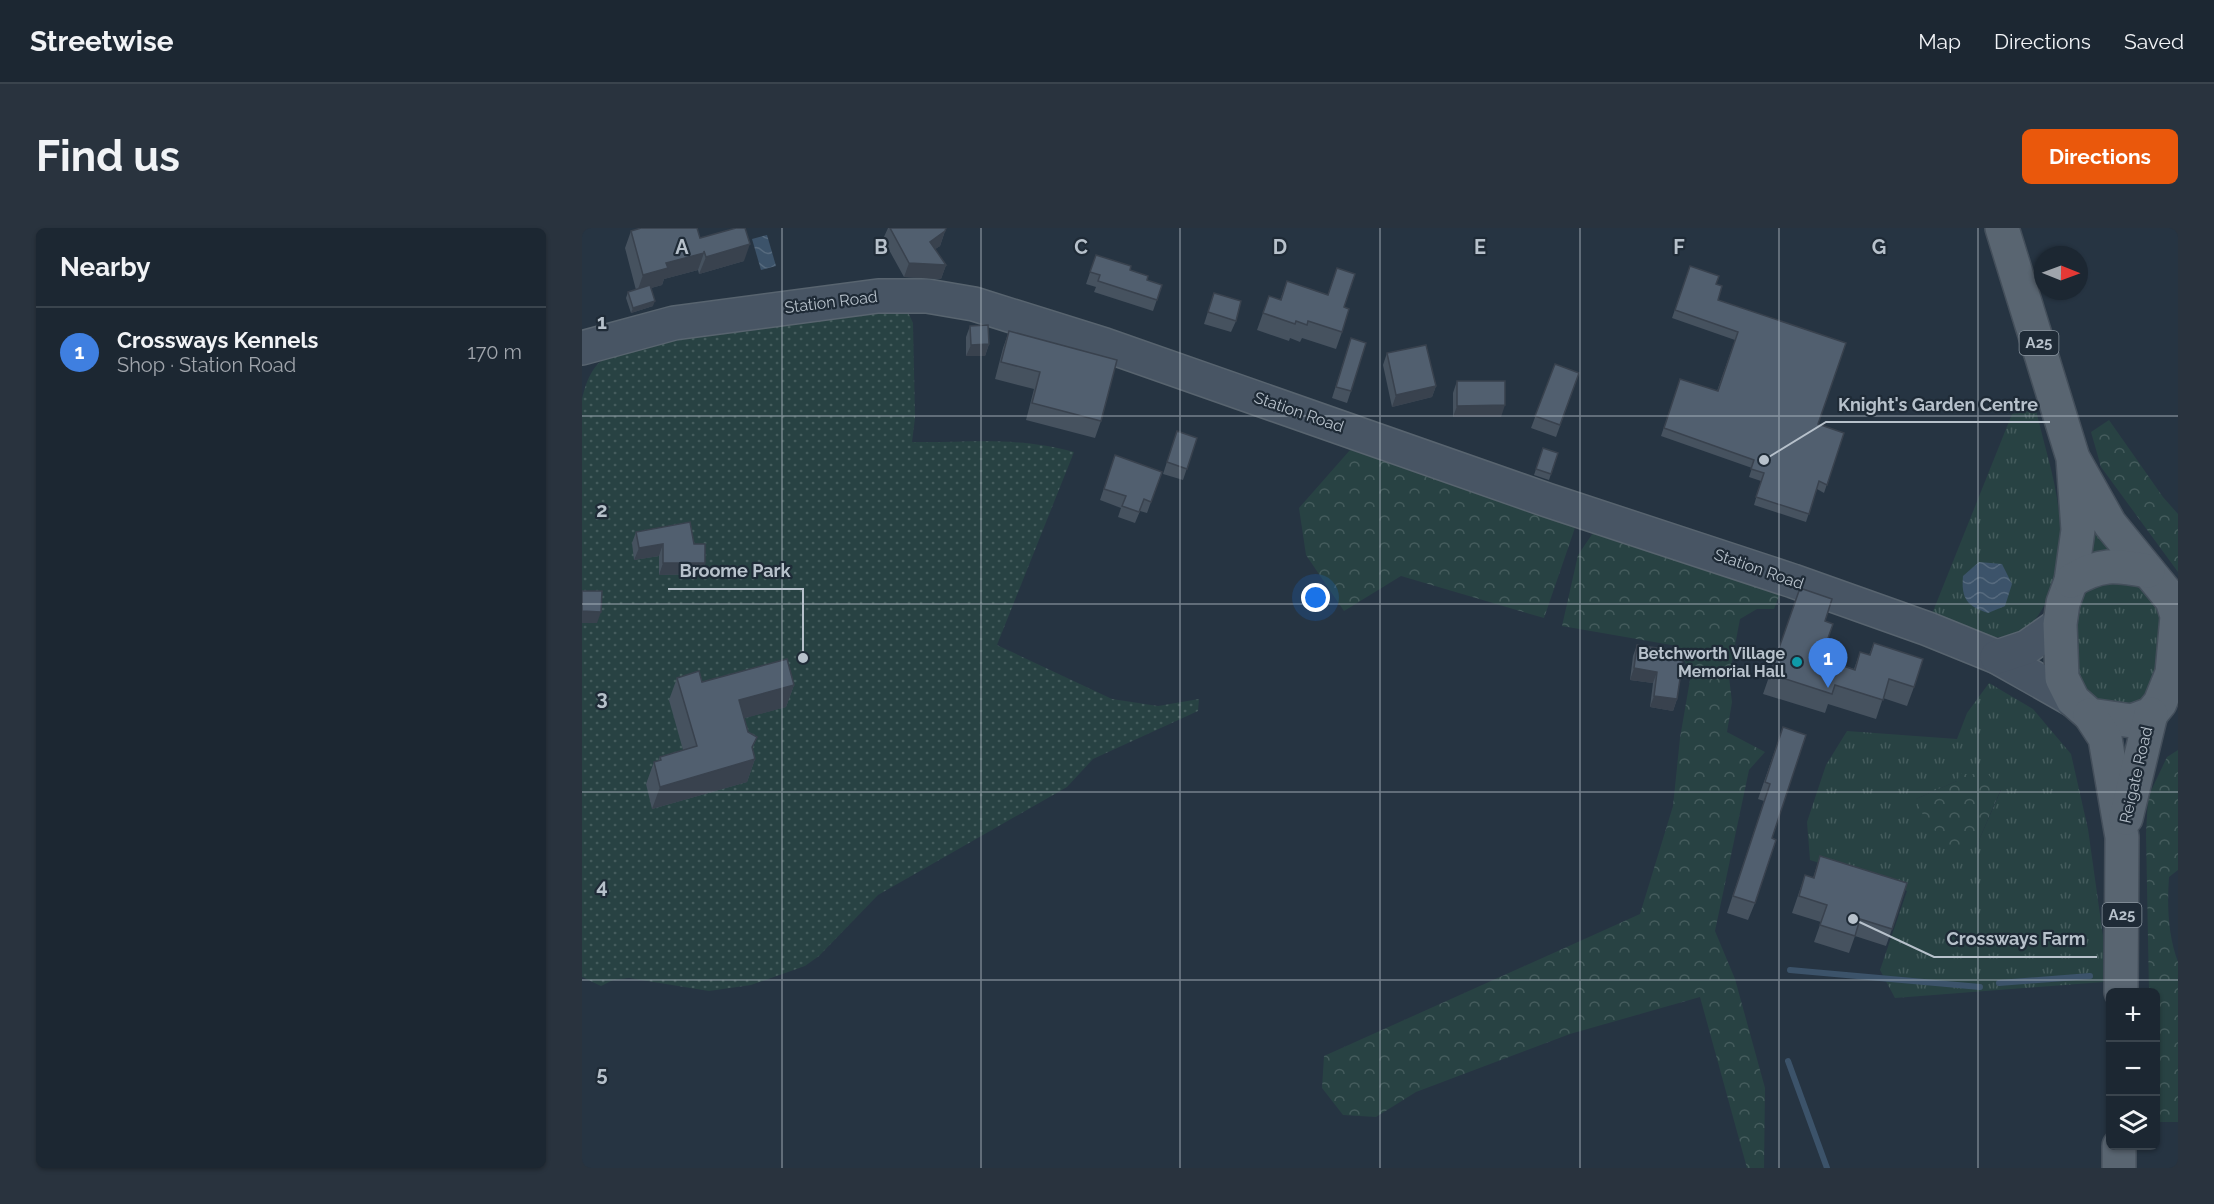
<!DOCTYPE html>
<html lang="en">
<head>
<meta charset="utf-8">
<style>
	:root { --surface:#1c2732; --page:#29333e; --text:#f1f3f6; --muted:#a0a5ac; --line:#3a444d; --accent:#ea580c }
	body { margin:0; font-family:Raleway,sans-serif; background:var(--page); color:var(--text) }
	.controls { position:absolute; right:18px; bottom:18px; display:grid; overflow:hidden; border-radius:9px; box-shadow:0 2px 4px #0004 }
	.controls button { width:54px; height:54px; display:grid; place-items:center; padding:0; border:0; border-bottom:2px solid var(--line); background:var(--surface); color:var(--text); font:30px sans-serif }
	.compass { position:absolute; left:1452px; top:18px; width:54px; height:54px; border-radius:50%; background:var(--surface); box-shadow:0 2px 4px #0004; rotate:91deg }
	.you { position:absolute; left:734px; top:370px; width:21px; height:21px; margin:-15px; border:4px solid #fff; border-radius:50%; background:#1a73e8; box-shadow:0 0 0 9px #1a73e833 }
	.badge { display:grid; place-items:center; width:39px; height:39px; border-radius:50%; background:var(--accent); color:#fff; font-size:20px; font-weight:700 }
	.pin { position:absolute; translate:-50% -50px; filter:drop-shadow(0 2px 3px #0008) }
	.pin::after { content:''; position:absolute; top:32px; width:21px; height:18px; background:inherit; clip-path:polygon(0 0,100% 0,50% 100%) }
	.list { margin:0; padding:0; list-style:none }
	h2 { display:flex; justify-content:space-between; align-items:center; height:78px; margin:0; padding:0 24px; font-size:26px }
	h2 small { font-size:20px; font-weight:400; color:var(--muted) }
	.list li { display:grid; grid-template-columns:39px 1fr auto; gap:18px; align-items:center; box-sizing:border-box; height:90px; padding:0 24px; border-top:2px solid var(--line) }
	.list b { display:block; font-size:22px; white-space:nowrap }
	.list p { margin:0; font-size:20px; white-space:nowrap; color:var(--muted) }
	.list em { font-size:20px; font-style:normal; color:var(--muted) }
	.icon { flex:none; width:33px; height:33px; fill:none; stroke:currentColor; stroke-width:2; stroke-linecap:round; stroke-linejoin:round }
	.map { position:relative; flex:none; width:1596px; height:940px; overflow:hidden; border-radius:9px }
	header { display:flex; align-items:center; gap:36px; box-sizing:border-box; height:84px; padding:0 30px; background:var(--surface); border-bottom:2px solid var(--line) }
	header strong { font-size:28px }
	nav { display:flex; gap:33px; margin-inline-start:auto; font-size:21px }
	.intro { display:flex; align-items:center; justify-content:space-between; box-sizing:border-box; height:144px; padding:0 36px }
	h1 { margin:0; font-size:42px }
	.button { padding:15px 27px; border-radius:9px; background:var(--accent); color:#fff; font-size:21px; font-weight:700 }
	main { display:flex; gap:36px; padding:0 36px }
	aside { flex:1; background:var(--surface); border-radius:9px; box-shadow:0 2px 4px #0004 }
	.map>svg:first-child { display:block }
	.grass { fill:url(#grass-tufts); fill-rule:evenodd }
	.forest { fill:url(#forest-crowns) }
	.garden { fill:url(#garden-dots) }
	.water { fill:url(#water-waves) }
	.lines { fill:none; stroke-linecap:round; stroke-linejoin:round }
	.stream { stroke:#3c536a; stroke-width:6 }
	.secondary-casing { stroke:#58646f; stroke-width:36 }
	.primary-casing { stroke:#444f5b; stroke-width:36 }
	.secondary { stroke:#485564; stroke-width:33 }
	.primary { stroke:#596571; stroke-width:33 }
	.wall { fill:#46525f }
	.shaded-wall { fill:#39424e }
	.building { fill:#515f6f; stroke:#39424e; stroke-width:1.5 }
	.grid { fill:none; stroke:#b7c1cb; stroke-width:1.5; stroke-opacity:0.55 }
	.culture-dot { fill:#0f9aa8; stroke:#1f2b37; stroke-width:2 }
	.labels { text-anchor:middle; dominant-baseline:central; stroke-width:4.5; stroke-linejoin:round; paint-order:stroke }
	.shield { fill:#1f2b37; stroke:#89949f; stroke-width:1.5 }
	.shield-label { font-size:15px; font-weight:bold; fill:#b7c1cb }
	.street-label { font-size:16px; fill:#b7c1cb; stroke:#1f2b37 }
	.poi-label { font-size:16px; font-weight:bold; fill:#b7c1cb; stroke:#1f2b37; text-anchor:end }
	.grid-label { font-size:20px; text-anchor:middle; font-weight:bold; fill:#b7c1cb; stroke:#1f2b37; stroke-width:4.5; stroke-linejoin:round; paint-order:stroke }
	.leader { fill:none; stroke:#b7c1cb; stroke-width:2 }
	.callout-dot { fill:#b7c1cb; stroke:#1f2b37; stroke-width:2 }
	.callout-label { font-size:18px; text-anchor:middle; font-weight:bold; fill:#b7c1cb; stroke:#1f2b37; stroke-width:4.5; stroke-linejoin:round; paint-order:stroke }
</style>
</head>
<body>
<header>
<strong>Streetwise</strong>
<nav><a>Map</a><a>Directions</a><a>Saved</a></nav>
</header>
<div class="intro"><h1>Find us</h1><a class="button">Directions</a></div>
<main>
<aside>
<h2>Nearby<small></small></h2>
<ul class="list">
<li><span class="badge" style="background:#3f7fe0">1</span><div><b>Crossways Kennels</b><p>Shop · Station Road</p></div><em>170 m</em></li>
</ul>
</aside>
<div class="map">
<svg width="1596" height="940" viewBox="0 0 1596 940">
	<defs>
		<pattern id="grass-tufts" width="24" height="20" patternUnits="userSpaceOnUse" patternTransform="scale(1.5)"><rect width="24" height="20" fill="#284243"/><path d="M3 7l-1-3M5 7V3M7 7l1-3M15 17l-1-3M17 17v-4M19 17l1-3" fill="none" stroke="#455c5d"/></pattern>
		<pattern id="forest-crowns" width="20" height="18" patternUnits="userSpaceOnUse" patternTransform="scale(1.5)"><rect width="20" height="18" fill="#284243"/><path d="M2 6a3 3 0 1 1 6 0M12 15a3 3 0 1 1 6 0" fill="none" stroke="#455c5d"/></pattern>
		<pattern id="garden-dots" width="8" height="8" patternUnits="userSpaceOnUse" patternTransform="scale(1.5)"><rect width="8" height="8" fill="#284243"/><path d="M2 2h.1M6 6h.1" fill="none" stroke="#455c5d" stroke-width="1.8" stroke-linecap="round"/></pattern>
		<pattern id="water-waves" width="16" height="10" patternUnits="userSpaceOnUse" patternTransform="scale(1.5)"><rect width="16" height="10" fill="#3c536a"/><path d="M0 5q4-4 8 0t8 0" fill="none" stroke="#566a7e"/></pattern>
	</defs>
	<rect width="100%" height="100%" fill="#263442"/>
	<!-- grass -->
	<g class="grass">
		<path d="M1454,182C1463,222 1479,266 1478,308C1476,347 1464,411 1414,409C1394,408 1369,393 1350,386L1430,186Z"/>
		<path d="M1506,290L1531,320L1509,330Z"/>
		<path d="M1525,351L1553,353L1575,370L1582,388L1577,440L1568,465L1551,481L1511,472L1497,456L1490,390L1502,364Z"/>
		<path d="M1407,455L1451,481L1489,526L1506,601L1521,708V754L1313,770L1298,742L1325,663L1228,632L1225,594L1244,537L1265,503L1375,511L1385,485ZM1375,553L1419,562L1394,619L1334,571Z"/>
	</g>
	<!-- forest -->
	<g class="forest">
		<path d="M1527,192L1581,269L1596,286V344L1519,239L1509,204Z"/>
		<path d="M768,222L995,294L962,390L819,348L762,383L724,327L717,280Z"/>
		<path d="M1015,299L1201,358L1192,381H1175L1158,391L1147,449L1150,474L1145,504L1183,524L1167,542L1133,703L1153,751L1183,860L1182,940H1165L1118,769L988,806L834,864L794,889L761,887L740,860L742,828L1058,686L1091,578L1098,510L1109,446L1095,418L980,398L996,327Z"/>
		<path d="M1596,522V642L1587,649C1585,678 1586,707 1596,734V894H1574V764H1567L1564,606L1566,569L1585,529Z"/>
		<path d="M1378,546H1406L1419,561L1394,619L1373,622C1356,607 1341,593 1334,571L1375,553Z"/>
	</g>
	<!-- garden -->
	<path class="garden" d="M325,82L331,95L333,190L330,214C388,215 434,208 492,224L415,417L530,471L576,478L617,471L616,483L511,531L485,559L296,667L237,728L223,738L169,757L127,763L47,750L31,752L19,758L0,749V171C4,155 9,138 25,129C43,118 67,117 87,113C165,96 245,86 325,82Z"/>
	<!-- water -->
	<g class="water">
		<path d="M185,7L194,38L179,42L170,11Z"/>
		<path d="M1397,334L1420,336L1430,356L1423,378L1406,385C1385,378 1379,371 1381,348Z"/>
	</g>
	<g class="lines">
		<!-- stream -->
		<g class="stream">
			<path d="M1208,742L1398,759"/>
			<path d="M1417,755L1508,748"/>
			<path d="M1206,833L1245,940"/>
		</g>
		<!-- secondary casing -->
		<g class="secondary-casing">
			<g id="secondary">
				<path d="M0,120L92,95L296,68H345L392,76L523,117L965,272L1211,353L1346,401L1415,429L1491,472"/>
				<path d="M1415,429L1445,419L1478,396"/>
			</g>
		</g>
		<!-- primary casing -->
		<g class="primary-casing">
			<g id="primary">
				<path d="M1420,0L1491,230L1496,302L1489,353L1481,375L1478,396L1480,450L1491,472L1508,487L1550,493L1569,486L1578,475L1590,445L1595,388L1590,372L1528,296L1491,230"/>
				<path d="M1489,353C1518,335 1533,337 1566,343"/>
				<path d="M1508,487L1523,510L1540,609L1539,764"/>
				<path d="M1544,590L1569,486"/>
				<path d="M1537,940V918"/>
			</g>
		</g>
		<!-- secondary -->
		<use href="#secondary" class="secondary"/>
		<!-- primary -->
		<use href="#primary" class="primary"/>
	</g>
	<!-- wall -->
	<g class="wall">
		<path d="M306,0H364L358,18L353,21L364,37L359,51L322,49L301,11Z"/>
		<path d="M49,3L118,10L162,33L117,46L116,42L82,51L80,57L69,60L71,78L49,85L44,70L46,64L54,62L43,20Z"/>
		<path d="M514,27L548,42L565,52L580,57L571,83L512,64L514,59L504,56Z"/>
		<path d="M1108,38L1134,56L1136,72L1236,196L1262,205L1242,265L1235,261L1224,294L1172,277L1179,253L1167,249L1170,240L1079,208L1098,151L1135,163L1153,112L1090,90Z"/>
		<path d="M705,53L762,79L760,104L754,121L720,110L718,114L708,110L707,113L675,102L687,68L698,72Z"/>
		<path d="M632,65L654,93L649,104L622,96Z"/>
		<path d="M388,98L407,116L403,128H384V109Z"/>
		<path d="M427,103L519,193L513,210L444,192L452,161L413,151L421,120Z"/>
		<path d="M769,110V163L765,175L750,170Z"/>
		<path d="M805,125L854,158L850,169L810,179L801,137Z"/>
		<path d="M973,136L997,145L974,209L949,200Z"/>
		<path d="M875,153L919,189H871V165Z"/>
		<path d="M595,203L615,210L601,252L581,246Z"/>
		<path d="M961,220L976,225L967,252L952,247Z"/>
		<path d="M533,227L580,244L565,285L558,283L553,295L536,289L539,280L518,272Z"/>
		<path d="M54,304L112,316L123,335L119,346L77,347V328L52,332L50,315Z"/>
		<path d="M1218,360L1243,393L1239,430L1272,441L1278,424L1287,427L1292,415L1332,459L1325,478L1301,470L1294,491L1246,476L1243,485L1181,466Z"/>
		<path d="M1055,417L1095,471L1091,483L1068,479L1071,455L1048,452L1051,428Z"/>
		<path d="M95,450L120,454L212,457L204,479L162,490L166,504L175,509L170,521L173,531L165,554L70,581L64,556L72,534L76,533L78,529L101,522L87,472Z"/>
		<path d="M1201,499L1173,675L1166,692L1145,685L1182,573L1176,571Z"/>
		<path d="M1238,628L1310,701L1304,718L1273,708L1267,725L1232,714L1239,694L1210,685L1223,647L1231,650Z"/>
	</g>
	<!-- shaded-wall -->
	<g class="shaded-wall">
		<path d="M364,0L358,18L343,28L348,14Z"/>
		<path d="M168,16L162,33L117,46L124,29Z"/>
		<path d="M122,25L116,42L82,51L80,57L55,64L61,47L84,35Z"/>
		<path d="M327,35L364,37L359,51L322,49Z"/>
		<path d="M73,73L71,78L49,85L51,80Z"/>
		<path d="M407,116L403,128H384L389,117Z"/>
		<path d="M854,158L850,169L810,179L814,167Z"/>
		<path d="M923,177L919,189H871L875,178Z"/>
		<path d="M81,316L77,328L52,332L57,320Z"/>
		<path d="M81,335H123L119,346L77,347Z"/>
		<path d="M0,383L19,384L15,395H0Z"/>
		<path d="M1052,440L1075,444L1071,455L1048,452Z"/>
		<path d="M212,457L204,479L149,494L157,472Z"/>
		<path d="M1072,468L1095,471L1091,483L1068,479Z"/>
		<path d="M175,509L165,534L173,531L165,554L70,581L78,559Z"/>
	</g>
	<!-- building -->
	<g class="building">
		<path d="M59,0H115L118,10L154,0H163L168,16L124,29L122,23V25L84,35L86,40L61,47L49,3Z"/>
		<path d="M308,0H364L363,3L348,14L364,37L327,35Z"/>
		<path d="M514,27L549,38L548,42L566,48L565,52L580,57L575,72L516,53L518,47L508,44Z"/>
		<path d="M1108,38L1137,48L1134,56L1140,58L1136,72L1264,115L1236,196L1262,205L1245,257L1237,253L1227,286L1174,269L1182,245L1169,241L1172,232L1082,200L1098,151L1136,163L1156,104L1093,82Z"/>
		<path d="M755,40L773,46L762,79L767,81L760,104L726,93L725,97L714,93L713,96L681,85L687,68L699,72L705,53L746,67Z"/>
		<path d="M68,57L73,73L51,80L46,64Z"/>
		<path d="M632,65L659,73L654,93L626,84Z"/>
		<path d="M406,97L407,116L389,117L388,98Z"/>
		<path d="M427,103L535,132L519,193L450,175L458,144L419,134Z"/>
		<path d="M769,110L784,115L769,163L754,159Z"/>
		<path d="M844,117L854,158L814,167L805,125Z"/>
		<path d="M973,136L997,145L978,197L953,188Z"/>
		<path d="M875,153H923V177L875,178Z"/>
		<path d="M595,203L615,210L605,241L585,234Z"/>
		<path d="M961,220L976,225L969,246L954,241Z"/>
		<path d="M533,227L580,244L569,274L562,271L557,284L540,278L544,268L522,261Z"/>
		<path d="M108,294L112,316H123V335H81V316L57,320L54,304Z"/>
		<path d="M1218,360L1250,371L1243,393L1251,396L1239,430L1273,442L1278,424L1288,427L1292,415L1341,431L1332,459L1307,451L1301,472L1253,457L1250,466L1188,446Z"/>
		<path d="M0,363H20L19,384L0,383Z"/>
		<path d="M1055,417L1102,424L1095,471L1072,468L1075,444L1052,440Z"/>
		<path d="M205,431L212,457L157,472L166,504L175,509L170,519L173,531L78,559L72,534L79,532L78,529L115,518L95,450L117,443L120,454Z"/>
		<path d="M1201,499L1224,507L1190,610L1194,612L1173,675L1151,668L1188,556L1183,554Z"/>
		<path d="M1238,628L1325,655L1310,701L1278,691L1273,708L1238,697L1245,677L1217,668L1223,647L1232,650Z"/>
	</g>
	<!-- grid -->
	<path class="grid" d="M200,0V940M399,0V940M598,0V940M798,0V940M998,0V940M1197,0V940M1396,0V940M0,188H1596M0,376H1596M0,564H1596M0,752H1596"/>
	<!-- markers -->
	<circle class="culture-dot" cx="1215" cy="434" r="6"/>
	<g class="labels">
		<!-- shield labels -->
		<g class="shield">
			<rect x="1437.5" y="103" width="39" height="24" rx="4.5"/>
			<rect x="1520.5" y="675" width="39" height="24" rx="4.5"/>
		</g>
		<g class="shield-label">
			<text x="1457" y="115">A25</text>
			<text x="1540" y="687">A25</text>
		</g>
		<!-- street labels -->
		<g class="street-label">
			<text transform="translate(249 74) rotate(-7)">Station Road</text>
			<text transform="translate(717 184) rotate(19)">Station Road</text>
			<text transform="translate(1177 341) rotate(19)">Station Road</text>
			<text transform="translate(1554 547) rotate(-77)">Reigate Road</text>
		</g>
		<!-- poi labels -->
		<g class="poi-label">
			<text x="1203" y="425">Betchworth Village<tspan x="1203" dy="18">Memorial Hall</tspan></text>
		</g>
	</g>
	<g class="grid-label">
		<text x="100" y="26">A</text>
		<text x="299" y="26">B</text>
		<text x="499" y="26">C</text>
		<text x="698" y="26">D</text>
		<text x="898" y="26">E</text>
		<text x="1097" y="26">F</text>
		<text x="1297" y="26">G</text>
		<text x="20" y="101">1</text>
		<text x="20" y="289">2</text>
		<text x="20" y="477">3</text>
		<text x="20" y="665">4</text>
		<text x="20" y="853">5</text>
	</g>
	<!-- callouts -->
	<path class="leader" d="M1182 232L1244 194H1468M221 430L221 361H86M1271 691L1352 729H1515"/>
	<g class="callout-dot">
		<circle cx="1182" cy="232" r="6"/>
		<circle cx="221" cy="430" r="6"/>
		<circle cx="1271" cy="691" r="6"/>
	</g>
	<g class="callout-label">
		<text x="1356" y="183">Knight's Garden Centre</text>
		<text x="153" y="349">Broome Park</text>
		<text x="1434" y="717">Crossways Farm</text>
	</g>
</svg>
<div class="controls">
<button>+</button>
<button>−</button>
<button><svg class="icon" aria-label="layers" viewBox="0 0 24 24"><path d="M12 4l9 5-9 5-9-5zM3 14l9 5 9-5"/></svg></button>
</div>
<svg class="compass" viewBox="-18 -18 36 36"><path d="M0-13l5 13h-10z" fill="#e53935"/><path d="M0 13l5-13h-10z" fill="#a0a5ac"/></svg>
<div class="you"></div>
<div class="pin badge" style="left:1246px;top:460px;background:#3f7fe0">1</div>
</div>
</main>
</body>
</html>
